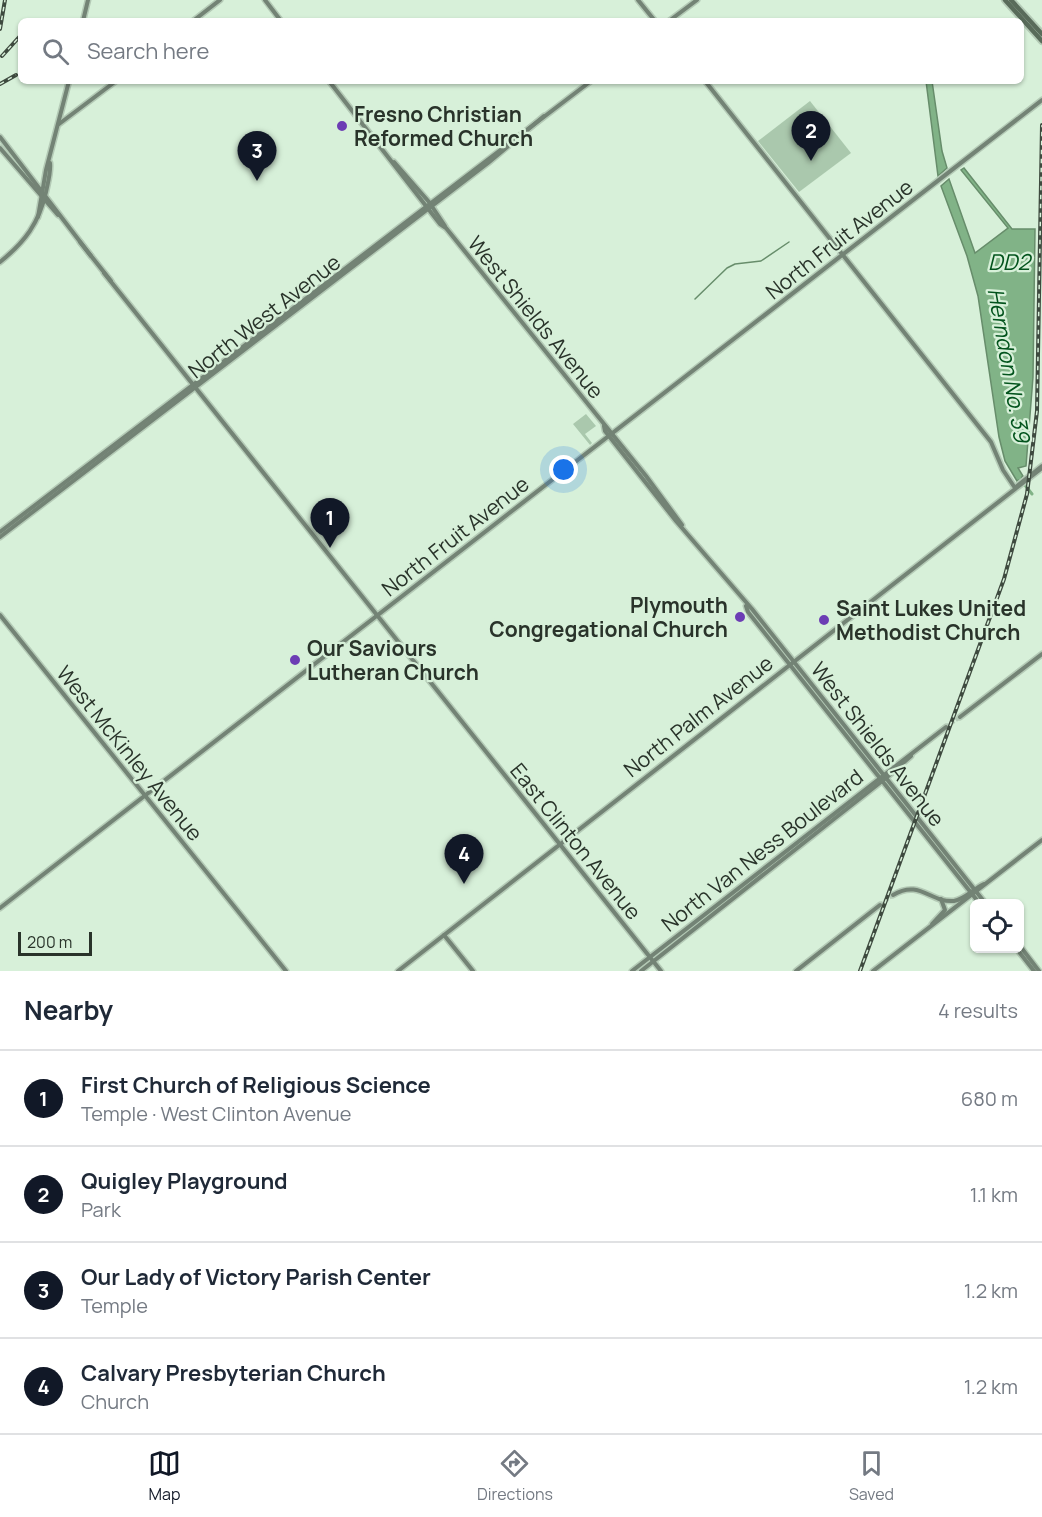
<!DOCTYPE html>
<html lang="en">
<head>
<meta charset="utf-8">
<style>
	:root { --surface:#fff; --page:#f2f2f3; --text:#1f2937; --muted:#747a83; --line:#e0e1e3; --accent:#111827 }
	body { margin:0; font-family:Manrope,sans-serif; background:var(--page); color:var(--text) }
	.controls { position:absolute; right:18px; bottom:18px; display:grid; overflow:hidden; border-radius:9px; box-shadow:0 2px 4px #0004 }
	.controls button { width:54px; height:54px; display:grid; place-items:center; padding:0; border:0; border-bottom:2px solid var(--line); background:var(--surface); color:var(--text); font:30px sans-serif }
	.scale { position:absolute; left:18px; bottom:15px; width:74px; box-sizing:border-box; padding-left:6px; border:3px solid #29332a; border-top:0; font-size:16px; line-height:21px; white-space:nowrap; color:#29332a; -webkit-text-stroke:4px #d7f0d9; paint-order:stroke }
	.you { position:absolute; left:564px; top:470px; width:21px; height:21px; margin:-15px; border:4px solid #fff; border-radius:50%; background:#1a73e8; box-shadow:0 0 0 9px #1a73e833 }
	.badge { display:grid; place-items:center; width:39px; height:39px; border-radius:50%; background:var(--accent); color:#fff; font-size:20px; font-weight:700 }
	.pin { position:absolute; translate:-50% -50px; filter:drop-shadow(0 2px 3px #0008) }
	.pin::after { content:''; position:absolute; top:32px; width:21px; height:18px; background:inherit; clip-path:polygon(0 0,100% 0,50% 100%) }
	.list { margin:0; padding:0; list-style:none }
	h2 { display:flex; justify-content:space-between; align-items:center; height:78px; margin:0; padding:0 24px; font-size:26px }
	h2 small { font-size:20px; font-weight:400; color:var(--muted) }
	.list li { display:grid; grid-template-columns:39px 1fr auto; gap:18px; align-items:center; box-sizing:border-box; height:96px; padding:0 24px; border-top:2px solid var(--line) }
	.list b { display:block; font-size:22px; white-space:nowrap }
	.list p { margin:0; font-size:20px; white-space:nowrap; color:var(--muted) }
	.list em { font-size:20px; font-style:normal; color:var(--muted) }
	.icon { flex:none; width:33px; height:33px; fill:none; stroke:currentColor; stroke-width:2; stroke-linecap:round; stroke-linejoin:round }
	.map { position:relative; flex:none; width:1042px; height:971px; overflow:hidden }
	.search { position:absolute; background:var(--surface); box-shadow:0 2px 4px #0004; left:18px; right:18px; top:18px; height:66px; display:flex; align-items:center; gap:15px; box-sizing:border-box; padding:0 21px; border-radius:9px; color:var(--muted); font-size:22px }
	.sheet { height:462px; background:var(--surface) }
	nav { display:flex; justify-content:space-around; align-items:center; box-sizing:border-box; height:84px; border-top:2px solid var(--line); background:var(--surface); font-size:16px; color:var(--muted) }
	nav a { display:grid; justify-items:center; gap:3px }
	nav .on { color:var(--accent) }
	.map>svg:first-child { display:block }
	.green { fill:#aac8ad }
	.water { fill:#81b387; stroke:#678d6b; stroke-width:1.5 }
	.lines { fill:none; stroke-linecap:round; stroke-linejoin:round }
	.stream { stroke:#678d6b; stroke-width:1.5 }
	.canal { stroke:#81b387; stroke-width:3 }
	.secondary-tunnel { stroke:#b4cab6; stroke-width:4; stroke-dasharray:4 2; stroke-linecap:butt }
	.secondary-casing { stroke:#b4cab6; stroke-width:7 }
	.primary-casing { stroke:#b4cab6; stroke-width:8 }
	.secondary { stroke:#738375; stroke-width:4 }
	.primary { stroke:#596b5a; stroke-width:4.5 }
	.rail-casing { stroke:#3e4a3f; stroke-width:4 }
	.rail { stroke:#d7f0d9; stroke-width:1.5; stroke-dasharray:4.5; stroke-linecap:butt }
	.poi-dot { fill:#6c3db4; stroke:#d7f0d9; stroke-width:2 }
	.labels { text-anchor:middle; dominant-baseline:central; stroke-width:4.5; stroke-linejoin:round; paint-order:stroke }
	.poi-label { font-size:21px; font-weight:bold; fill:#29332a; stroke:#d7f0d9; text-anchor:start }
	.street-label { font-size:21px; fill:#29332a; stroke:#d7f0d9 }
	.water-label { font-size:22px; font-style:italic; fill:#02531c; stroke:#d7f0d9 }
</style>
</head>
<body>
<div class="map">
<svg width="1042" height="971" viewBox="0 0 1042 971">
	<rect width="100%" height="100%" fill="#d7f0d9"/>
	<!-- green -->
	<g class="green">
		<path d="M810,101L851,153L799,192L758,141Z"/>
		<path d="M586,414L596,426L585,434L592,443L590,445L573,424Z"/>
	</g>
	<!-- water -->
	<g class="water">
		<path d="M926,81H932L942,151L947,168L938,176Z"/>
		<path d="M964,168L1012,229H1035L1033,377L1026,466L1018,468L1023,476L1017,481L1005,461L999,437L978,296L967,256L941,186L949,179L975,253L1008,228L961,170Z"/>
	</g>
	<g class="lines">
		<!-- stream -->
		<path class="stream" d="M695,299L727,268L735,264L761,261L789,242"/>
		<!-- canal -->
		<path class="canal" d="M1017,475L1032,494"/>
		<!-- secondary-tunnel -->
		<g class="secondary-tunnel">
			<path d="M946,727L960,717"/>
			<path d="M880,905L893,895"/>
		</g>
		<!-- secondary casing -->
		<g class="secondary-casing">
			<g id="secondary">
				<path d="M265,0L281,21"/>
				<path d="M638,0L655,21"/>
				<path d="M83,21L88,0"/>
				<path d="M193,21L220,0"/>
				<path d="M669,21L697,0"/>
				<path d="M329,81L440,224L446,228L646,476L682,525"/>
				<path d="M705,81L991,442L1003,470L1015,488"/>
				<path d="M59,124L116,81"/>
				<path d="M0,137L91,256"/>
				<path d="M0,148L58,215"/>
				<path d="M394,162L429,202L445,226"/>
				<path d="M38,217L46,170L69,81"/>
				<path d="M80,242L111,281"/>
				<path d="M0,262C25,242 39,223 46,192C48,182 51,172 50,163"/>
				<path d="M104,273L661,971"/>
				<path d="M604,426L605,431L676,521L752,609L986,904"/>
				<path d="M1017,486L1042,466"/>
				<path d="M0,532L591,81"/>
				<path d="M0,537L488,163L544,116"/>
				<path d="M746,606L748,612L980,904"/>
				<path d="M0,615L286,971"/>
				<path d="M960,717L1042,654"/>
				<path d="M893,895C920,879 930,903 954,901C965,899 973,889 984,884"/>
				<path d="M0,908L1042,100"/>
				<path d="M932,924L945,910L941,899"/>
				<path d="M444,935L473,971"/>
				<path d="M1020,946L1039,971"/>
				<path d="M1016,948L1034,971"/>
				<path d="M398,971L1042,468"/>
				<path d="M632,971L946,727"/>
				<path d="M641,971L886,778L911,756"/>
				<path d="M796,971L880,905"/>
				<path d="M873,971L1042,840"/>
			</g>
		</g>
		<!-- primary casing -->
		<g class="primary-casing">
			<g id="primary">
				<path d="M1005,0L1042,41"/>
				<path d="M1011,0L1042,34"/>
			</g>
		</g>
		<!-- secondary -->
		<use href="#secondary" class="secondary"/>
		<!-- primary -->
		<use href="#primary" class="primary"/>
		<!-- rail casing -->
		<g class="rail-casing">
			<g id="rail">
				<path d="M0,29L5,0"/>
				<path d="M2,56L21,35"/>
				<path d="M0,84L16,75"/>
				<path d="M860,971L1004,579L1027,494L1037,411L1042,125"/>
			</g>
		</g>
		<!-- rail -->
		<use href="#rail" class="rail"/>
	</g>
	<!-- markers -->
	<g class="poi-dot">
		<circle cx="342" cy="126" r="6"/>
		<circle cx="740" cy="617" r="6"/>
		<circle cx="824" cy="620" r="6"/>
		<circle cx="295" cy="660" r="6"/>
	</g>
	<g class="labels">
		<!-- poi labels -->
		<g class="poi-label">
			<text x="354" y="114">Fresno Christian<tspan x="354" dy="24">Reformed Church</tspan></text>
			<text x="728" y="605" text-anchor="end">Plymouth<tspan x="728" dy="24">Congregational Church</tspan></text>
			<text x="836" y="608">Saint Lukes United<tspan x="836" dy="24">Methodist Church</tspan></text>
			<text x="307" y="648">Our Saviours<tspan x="307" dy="24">Lutheran Church</tspan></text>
		</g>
		<!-- street labels -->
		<g class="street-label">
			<text transform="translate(839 239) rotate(-38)">North Fruit Avenue</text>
			<text transform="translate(264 316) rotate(-38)">North West Avenue</text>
			<text transform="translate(536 317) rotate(51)">West Shields Avenue</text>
			<text transform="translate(455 536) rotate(-38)">North Fruit Avenue</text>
			<text transform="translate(698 716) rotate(-38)">North Palm Avenue</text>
			<text transform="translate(878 744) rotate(52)">West Shields Avenue</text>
			<text transform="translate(130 753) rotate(51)">West McKinley Avenue</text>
			<text transform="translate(576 841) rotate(51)">East Clinton Avenue</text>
			<text transform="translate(762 850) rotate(-38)">North Van Ness Boulevard</text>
		</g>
		<!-- water labels -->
		<g class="water-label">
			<text x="1009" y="262">DD2</text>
			<text transform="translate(1009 365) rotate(80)">Herndon No. 39</text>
		</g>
	</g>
</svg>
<div class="controls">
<button><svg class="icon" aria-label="locate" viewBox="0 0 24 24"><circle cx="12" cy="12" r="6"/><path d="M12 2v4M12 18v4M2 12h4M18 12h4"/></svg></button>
</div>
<div class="scale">200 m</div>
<div class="you"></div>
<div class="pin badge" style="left:330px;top:548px">1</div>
<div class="pin badge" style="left:811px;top:161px">2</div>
<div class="pin badge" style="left:257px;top:181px">3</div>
<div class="pin badge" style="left:464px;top:884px">4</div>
<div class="search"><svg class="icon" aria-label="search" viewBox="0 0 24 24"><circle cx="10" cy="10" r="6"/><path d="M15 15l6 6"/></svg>Search here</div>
</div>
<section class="sheet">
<h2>Nearby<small>4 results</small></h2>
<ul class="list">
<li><span class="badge">1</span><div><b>First Church of Religious Science</b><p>Temple · West Clinton Avenue</p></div><em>680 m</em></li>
<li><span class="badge">2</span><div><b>Quigley Playground</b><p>Park</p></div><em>1.1 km</em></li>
<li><span class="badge">3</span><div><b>Our Lady of Victory Parish Center</b><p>Temple</p></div><em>1.2 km</em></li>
<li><span class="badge">4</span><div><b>Calvary Presbyterian Church</b><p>Church</p></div><em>1.2 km</em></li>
</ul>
</section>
<nav>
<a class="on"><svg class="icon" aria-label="map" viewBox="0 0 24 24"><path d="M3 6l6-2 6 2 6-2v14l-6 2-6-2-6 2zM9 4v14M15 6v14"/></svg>Map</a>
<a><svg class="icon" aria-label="directions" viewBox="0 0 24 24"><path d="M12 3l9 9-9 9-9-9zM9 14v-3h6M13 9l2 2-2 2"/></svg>Directions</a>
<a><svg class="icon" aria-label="saved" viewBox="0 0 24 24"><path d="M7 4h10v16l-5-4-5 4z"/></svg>Saved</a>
</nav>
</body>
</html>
